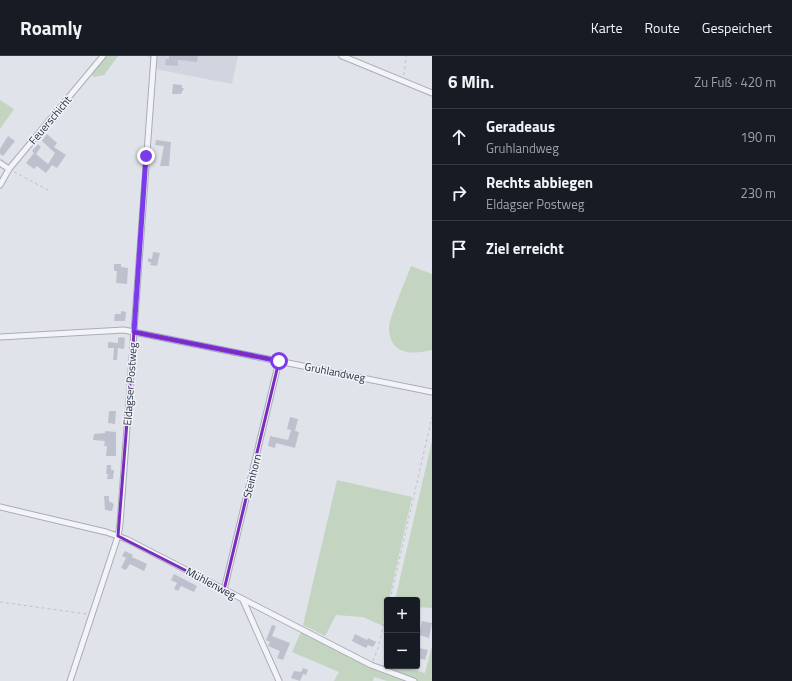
<!DOCTYPE html>
<html lang="de">
<head>
<meta charset="utf-8">
<style>
	:root { --surface:#171b24; --page:#242831; --text:#f1f3f6; --muted:#9ea1a6; --line:#363941 }
	body { margin:0; font-family:"Titillium Web",sans-serif; background:var(--page); color:var(--text) }
	.controls { position:absolute; right:12px; bottom:12px; display:grid; overflow:hidden; border-radius:4px; box-shadow:0 1px 3px #0004 }
	.controls button { width:36px; height:36px; display:grid; place-items:center; padding:0; border:0; border-bottom:1px solid var(--line); background:var(--surface); color:var(--text); font:20px sans-serif }
	.stop { position:absolute; width:12px; height:12px; margin:-9px; border:3px solid #7c3aed; border-radius:50%; background:#fff }
	.stop.end { background:#7c3aed; border-color:#fff; box-shadow:0 1px 4px #0008 }
	.list { margin:0; padding:0; list-style:none }
	h2 { display:flex; justify-content:space-between; align-items:center; height:52px; margin:0; padding:0 16px; font-size:17px }
	h2 small { font-size:13px; font-weight:400; color:var(--muted) }
	.list li { display:grid; grid-template-columns:26px 1fr auto; gap:12px; align-items:center; box-sizing:border-box; height:56px; padding:0 16px; border-top:1px solid var(--line) }
	.list b { display:block; font-size:15px; white-space:nowrap }
	.list p { margin:0; font-size:13px; white-space:nowrap; color:var(--muted) }
	.list em { font-size:13px; font-style:normal; color:var(--muted) }
	.icon { flex:none; width:22px; height:22px; fill:none; stroke:currentColor; stroke-width:2; stroke-linecap:round; stroke-linejoin:round }
	.map { position:relative; flex:none; width:432px; height:625px; overflow:hidden }
	header { display:flex; align-items:center; gap:24px; box-sizing:border-box; height:56px; padding:0 20px; background:var(--surface); border-bottom:1px solid var(--line) }
	header strong { font-size:19px }
	nav { display:flex; gap:22px; margin-inline-start:auto; font-size:14px }
	main { display:flex }
	aside { flex:1; background:var(--surface) }
	.map>svg:first-child { display:block }
	.built { fill:#d2d5df }
	.green { fill:#c3d5c1 }
	.building { fill:#bdc1cd }
	.lines { fill:none; stroke-linecap:round; stroke-linejoin:round }
	.street-casing { stroke:#a8adb8; stroke-width:7 }
	.path { stroke:#bec1c9; stroke-width:1; stroke-dasharray:3 3; stroke-linecap:butt }
	.street { stroke:#f3f4f8; stroke-width:5 }
	.route { stroke:#7c3aed; stroke-width:5 }
	.marked { fill:none; stroke:#7b2cbf; stroke-width:3; stroke-linejoin:round }
	.labels { text-anchor:middle; dominant-baseline:central; stroke-width:3; stroke-linejoin:round; paint-order:stroke }
	.street-label { font-size:11px; fill:#272e43; stroke:#f0f2f7 }
</style>
</head>
<body>
<header>
<strong>Roamly</strong>
<nav><a>Karte</a><a>Route</a><a>Gespeichert</a></nav>
</header>
<main>
<div class="map">
<svg width="432" height="625" viewBox="0 0 432 625">
	<rect width="100%" height="100%" fill="#e0e3ea"/>
	<!-- built -->
	<path class="built" d="M147,0H238L232,28L155,13L156,7Z"/>
	<!-- green -->
	<g class="green">
		<path d="M106,0H118L104,19L94,21L91,18Z"/>
		<path d="M0,44L14,53L0,73Z"/>
		<path d="M411,210L432,218V294C412,299 389,299 389,271C389,262 407,221 411,210Z"/>
		<path d="M432,385V552L417,551V544H395Z"/>
		<path d="M337,424L412,441L389,544H387L383,570L363,561L336,559L325,580L303,569Z"/>
		<path d="M301,576L377,615L405,625H387L374,621L373,625H334L339,616L292,596Z"/>
		<path d="M432,590V625H418L379,610L387,608V610H400L425,617Z"/>
	</g>
	<!-- building -->
	<g class="building">
		<path d="M169,0H198L197,6L178,4V10L165,9L166,3H169Z"/>
		<path d="M173,28L182,29V32H184L181,38H172Z"/>
		<path d="M47,78L57,87L54,91L66,99L57,112L52,109L46,117L37,110L34,113L26,107L34,97L32,95L38,88L41,91L36,98L48,108L55,97L42,85Z"/>
		<path d="M8,80L15,85L3,100L0,98V93Z"/>
		<path d="M156,84L171,86L169,110H160L164,90L155,89Z"/>
		<path d="M153,196L160,197L157,210L150,209L151,206H148V202L152,203Z"/>
		<path d="M114,208H121V211L128,212L127,228L116,227L117,215H114Z"/>
		<path d="M121,255L126,256L125,265H114L115,258H121Z"/>
		<path d="M122,281L125,282L124,293L118,292L117,304H113L114,292H108V286L118,287V282Z"/>
		<path d="M109,355H116L115,368L108,367Z"/>
		<path d="M290,361L298,363L295,375L299,376L295,392L276,387L275,392L268,390L270,380L288,384L291,374L287,373Z"/>
		<path d="M105,375L116,376V400H106L107,390H104L105,385L93,384L94,378L105,377Z"/>
		<path d="M107,409H111V414H114L113,423H107L108,418H106Z"/>
		<path d="M104,440H109V445L114,448L112,455L105,454Z"/>
		<path d="M125,495L133,499L132,501L147,508L144,515L130,508L126,514L121,512L126,502L122,500Z"/>
		<path d="M174,518L197,530L194,536L181,530L178,535L174,533L177,527L171,524Z"/>
		<path d="M422,565L432,567L429,582L419,579Z"/>
		<path d="M272,569L276,570L272,580L290,587L283,604L277,602L280,595L268,590L270,586L266,584Z"/>
		<path d="M355,578L367,584L368,582L376,586L373,591L368,589L366,592L352,585Z"/>
		<path d="M419,592L428,594L425,604L417,602Z"/>
		<path d="M303,612L308,614L306,619L303,618L300,625L291,622L294,615L301,616Z"/>
	</g>
	<g class="lines">
		<!-- street casing -->
		<g class="street-casing">
			<g id="street">
				<path d="M342,0L432,37"/>
				<path d="M0,107L9,113"/>
				<path d="M0,129L9,113L103,0"/>
				<path d="M0,281L124,274L432,336"/>
				<path d="M0,451L106,476L126,483L371,609L414,625"/>
				<path d="M224,534L279,305"/>
				<path d="M243,544L279,625"/>
				<path d="M70,625L118,480L120,468L154,0"/>
			</g>
		</g>
		<!-- path -->
		<g class="path">
			<path d="M404,19L406,0"/>
			<path d="M14,116L48,134"/>
			<path d="M390,544L432,361"/>
			<path d="M0,546L87,558"/>
			<path d="M373,605L378,592L387,555"/>
		</g>
		<!-- street -->
		<use href="#street" class="street"/>
	</g>
	<g class="lines">
		<!-- route -->
		<path class="route" d="M146,100L134,276L279,305"/>
	</g>
	<!-- marked area -->
	<path class="marked" d="M134,276L279,305L224,534L118,480Z"/>
	<g class="labels">
		<!-- street labels -->
		<g class="street-label">
			<text transform="translate(50 64) rotate(-50)">Feuerschicht</text>
			<text transform="translate(335 316) rotate(11)">Gruhlandweg</text>
			<text transform="translate(130 328) rotate(-86)">Eldagser Postweg</text>
			<text transform="translate(252 420) rotate(-76)">Steinhorn</text>
			<text transform="translate(211 527) rotate(28)">Mühlenweg</text>
		</g>
	</g>
</svg>
<div class="controls">
<button>+</button>
<button>−</button>
</div>
<div class="stop" style="left:279px;top:305px"></div>
<div class="stop end" style="left:146px;top:100px"></div>
</div>
<aside>
<h2>6 Min.<small>Zu Fuß · 420 m</small></h2>
<ul class="list">
<li><svg class="icon" aria-label="ahead" viewBox="0 0 24 24"><path d="M12 20V5M6 11l6-6 6 6"/></svg><div><b>Geradeaus</b><p>Gruhlandweg</p></div><em>190 m</em></li>
<li><svg class="icon" aria-label="right" viewBox="0 0 24 24"><path d="M7 20v-9h11M14 6l5 5-5 5"/></svg><div><b>Rechts abbiegen</b><p>Eldagser Postweg</p></div><em>230 m</em></li>
<li><svg class="icon" aria-label="arrive" viewBox="0 0 24 24"><path d="M6 21V4h12l-3 4 3 4H6"/></svg><div><b>Ziel erreicht</b></div></li>
</ul>
</aside>
</main>
</body>
</html>
